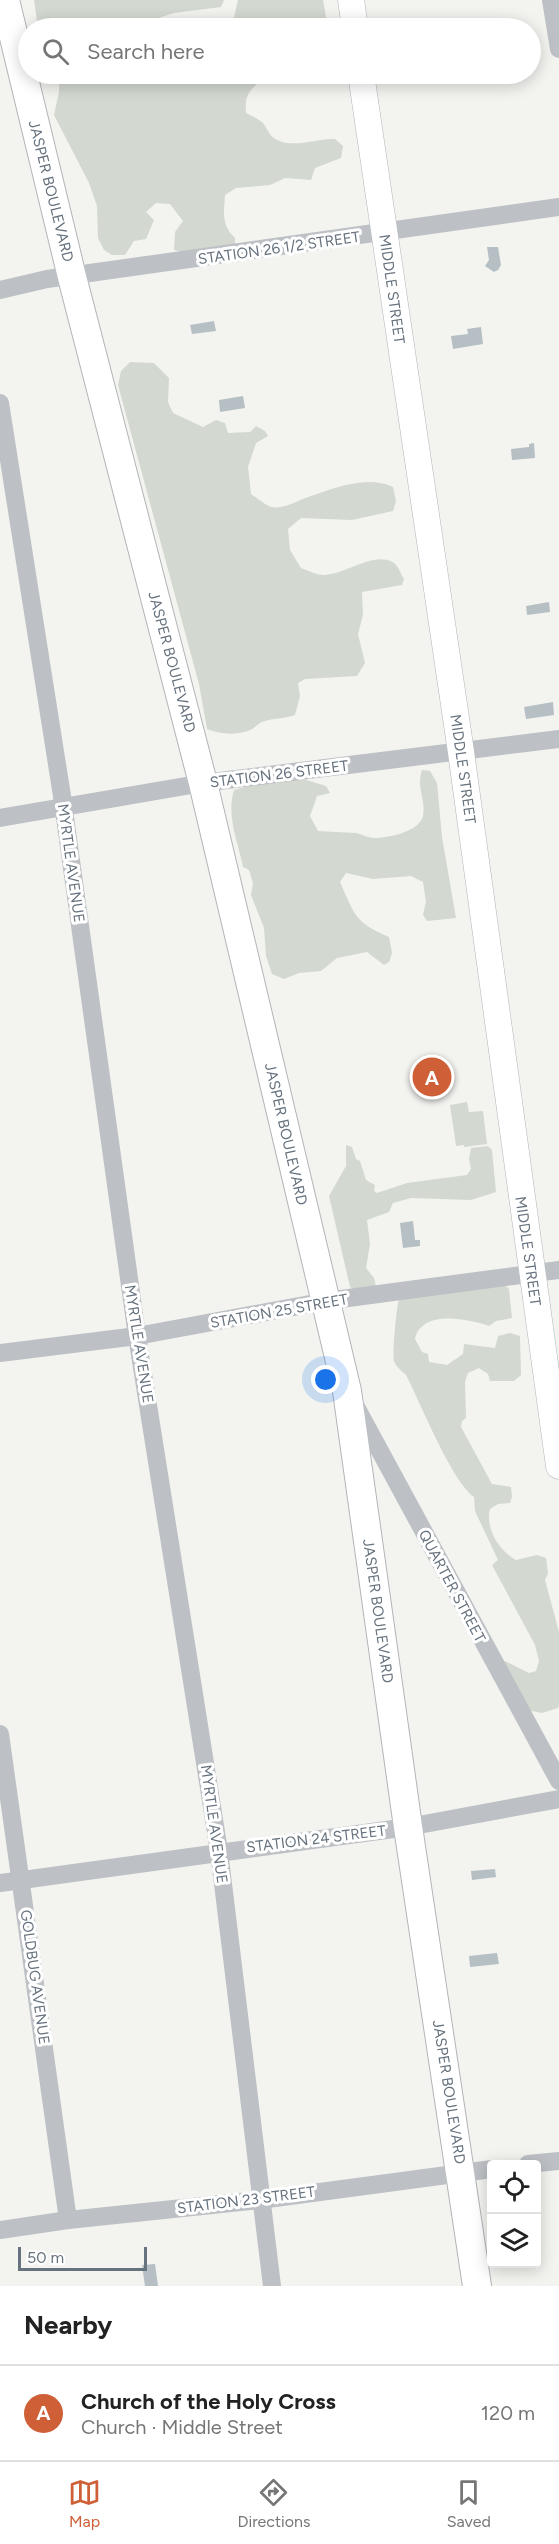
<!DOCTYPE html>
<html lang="en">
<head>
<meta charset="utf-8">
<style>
	:root { --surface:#fff; --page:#f6f6f6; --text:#222; --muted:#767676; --line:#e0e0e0; --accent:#ce5f36 }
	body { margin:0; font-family:Figtree,sans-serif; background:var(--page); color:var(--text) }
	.controls { position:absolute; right:18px; bottom:18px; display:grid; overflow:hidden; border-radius:6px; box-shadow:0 3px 15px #0003 }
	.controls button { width:54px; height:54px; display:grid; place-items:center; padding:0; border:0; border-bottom:2px solid var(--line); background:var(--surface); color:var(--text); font:30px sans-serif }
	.scale { position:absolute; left:18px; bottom:15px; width:129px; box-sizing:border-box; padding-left:6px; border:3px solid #66727e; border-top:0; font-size:16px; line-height:21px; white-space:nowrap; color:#66727e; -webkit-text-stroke:4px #fff; paint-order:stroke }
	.you { position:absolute; left:326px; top:1380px; width:21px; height:21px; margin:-15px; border:4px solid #fff; border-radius:50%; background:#1a73e8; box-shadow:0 0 0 9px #1a73e833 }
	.badge { display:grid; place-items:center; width:39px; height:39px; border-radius:50%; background:var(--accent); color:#fff; font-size:20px; font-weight:700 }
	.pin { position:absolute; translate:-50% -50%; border:3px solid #fff; box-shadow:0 2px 6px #0006 }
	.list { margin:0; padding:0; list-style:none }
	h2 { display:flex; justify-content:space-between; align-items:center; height:78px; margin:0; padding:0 24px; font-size:26px }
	h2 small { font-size:20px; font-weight:400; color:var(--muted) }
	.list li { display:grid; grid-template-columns:39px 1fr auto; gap:18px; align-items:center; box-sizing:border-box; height:96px; padding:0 24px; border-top:2px solid var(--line) }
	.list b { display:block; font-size:22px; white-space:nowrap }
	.list p { margin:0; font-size:20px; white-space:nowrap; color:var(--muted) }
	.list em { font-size:20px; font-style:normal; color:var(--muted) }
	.icon { flex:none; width:33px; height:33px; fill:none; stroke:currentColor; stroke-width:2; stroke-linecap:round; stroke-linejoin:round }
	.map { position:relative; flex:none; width:559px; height:2286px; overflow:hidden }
	.search { position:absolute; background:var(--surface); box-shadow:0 3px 15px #0003; left:18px; right:18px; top:18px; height:66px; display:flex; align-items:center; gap:15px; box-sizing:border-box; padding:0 21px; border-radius:33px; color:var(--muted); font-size:22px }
	.sheet { height:174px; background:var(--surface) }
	nav { display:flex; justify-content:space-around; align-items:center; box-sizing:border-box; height:84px; border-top:2px solid var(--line); background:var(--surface); font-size:16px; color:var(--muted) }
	nav a { display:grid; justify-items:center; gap:3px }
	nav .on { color:var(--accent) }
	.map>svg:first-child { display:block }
	.green { fill:#d3d8d0 }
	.water { fill:#b6bfc4 }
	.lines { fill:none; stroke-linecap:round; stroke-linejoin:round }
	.secondary-casing { stroke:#b0b4b8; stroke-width:27 }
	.primary-casing { stroke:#b1b4b8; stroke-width:30 }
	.street { stroke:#bdc0c4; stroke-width:18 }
	.secondary { stroke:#fff; stroke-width:26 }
	.primary { stroke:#fff; stroke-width:28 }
	.labels { text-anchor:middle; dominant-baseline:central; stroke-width:6; stroke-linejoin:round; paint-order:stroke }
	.street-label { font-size:15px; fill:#66727e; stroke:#fff }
</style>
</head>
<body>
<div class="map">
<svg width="559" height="2286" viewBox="0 0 559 2286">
	<rect width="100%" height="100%" fill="#f3f4f0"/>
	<!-- green -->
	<g class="green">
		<path d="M34,0H224L221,7L174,13L127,28H38Z"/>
		<path d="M238,0H323L328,28H235L234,17Z"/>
		<path d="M59,74H126L141,79L164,82L202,74H281L276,83L259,82C247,93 245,97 246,113C251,116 259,119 263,123C267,128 269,135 274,138C291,150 316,138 335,139L343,146L341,158L315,168L311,180L285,178L270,185L236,188L225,195C224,213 221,225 235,238V245L182,252L174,250L175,232L183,221L170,204L156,203L146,212L154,220L146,239L134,241L125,255H112L104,250L98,238L97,206L89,183L54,115L59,92Z"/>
		<path d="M130,362L154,363L169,378L168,402L173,413L203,427L216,420L225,423L228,433L250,432L256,426L265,431L268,436L256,443L248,467L251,494C257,498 265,505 271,507C281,509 294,503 303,499C329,490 366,474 393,487L396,501L393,511L352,520L301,518L288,529L290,550L301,568C307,570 316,575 323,575C346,575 374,550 394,563C398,566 401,574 404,579L402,585L362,592L363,615L358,634L365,663L357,676L305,679L298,683L300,696L295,715C284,719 272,718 262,722C257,724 254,729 250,730C235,736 221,734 207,729L199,684L118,385L121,371Z"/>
		<path d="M422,770L430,771L437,783L442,837L456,918L427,921L423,915L426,902L423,882L411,876L373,879L346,873L340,882C355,915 354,922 389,937L392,953L389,962L384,965L367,952L337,958L321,971L299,973L284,979L272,974L266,956L264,928L251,895L253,883L249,870L243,867C238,842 226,816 234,790L271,780L300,778L326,786L330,793L317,796L310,816L318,831C330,832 343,832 356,833C362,834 368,838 374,838C388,838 419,832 423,816C426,799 416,788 422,770Z"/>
		<path d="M467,1102L469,1112L483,1111L487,1144L464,1147V1145L456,1146L450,1105Z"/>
		<path d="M346,1145L352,1147L356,1159L360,1161L366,1180L375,1185L374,1191L377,1193L407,1183L467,1175L471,1169L469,1159L471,1148L488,1146L492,1150L496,1192L471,1200L411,1198L393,1203L389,1212L367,1220L370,1244L366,1268L374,1278L376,1287L360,1293L350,1287L329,1196L346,1166Z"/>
		<path d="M505,1285L509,1289L512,1318L496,1321L489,1326C468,1319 422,1309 415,1339L422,1352L428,1354L429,1362L447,1365L463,1354L464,1344L495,1348L498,1336L510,1333L520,1336L521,1375L514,1381H490L488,1374L479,1368L468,1373L465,1382L466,1418L462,1421L461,1427L492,1484L511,1487L512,1497L510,1503L498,1504L490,1509C485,1528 499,1551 516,1560L537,1555L546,1558L548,1573L545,1580L559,1632V1705L558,1708L542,1713L527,1710L503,1668L505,1661L529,1673L536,1671L539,1661L535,1645L492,1565L498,1560L475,1511L474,1497C451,1480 421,1404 406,1375C402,1371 396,1367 394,1361C392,1353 397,1301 400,1295Z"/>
	</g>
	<!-- water -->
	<g class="water">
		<path d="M487,247H498L501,265L498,270L494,272L485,266L489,260Z"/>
		<path d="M214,321L216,331L192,334L190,325Z"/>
		<path d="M481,327L483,344L453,349L451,336L468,334L467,329Z"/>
		<path d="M243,396L245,408L220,412L219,400Z"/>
		<path d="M534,443L535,458L512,460L511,449L529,447V444Z"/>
		<path d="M549,602L550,612L527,615L526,606Z"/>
		<path d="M553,702L554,715L526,719L524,707Z"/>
		<path d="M413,1221L415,1240H420V1246L403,1248L400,1223Z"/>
		<path d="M495,1869L496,1877L472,1880L471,1871Z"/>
		<path d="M497,1953L499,1964L470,1967L469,1956Z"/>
		<path d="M155,2264L158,2286H145L142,2265Z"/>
	</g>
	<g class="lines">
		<!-- secondary casing -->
		<g class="secondary-casing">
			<g id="secondary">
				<path d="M351,0L355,28"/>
				<path d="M361,74L461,752L559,1466"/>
			</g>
		</g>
		<!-- primary casing -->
		<g class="primary-casing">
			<path id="primary" d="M5,0L72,277L203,783L347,1391L408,1827L477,2286"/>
		</g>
		<!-- street -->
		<g class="street">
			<path d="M551,0L559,49"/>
			<path d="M0,290L47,279L559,207"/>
			<path d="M0,403L62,796L137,1336L219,1851L272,2286"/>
			<path d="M0,818L203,783L559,739"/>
			<path d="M0,1353L137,1336L326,1301L559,1270"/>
			<path d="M355,1405L559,1781"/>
			<path d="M0,1734L68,2220"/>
			<path d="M0,1883L408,1827L559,1799"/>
			<path d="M528,2164L559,2161"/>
			<path d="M0,2230L68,2220L260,2200L492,2169"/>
		</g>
		<!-- secondary -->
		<use href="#secondary" class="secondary"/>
		<!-- primary -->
		<use href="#primary" class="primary"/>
	</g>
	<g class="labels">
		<!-- street labels -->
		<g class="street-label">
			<text transform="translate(51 191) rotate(76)">JASPER BOULEVARD</text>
			<text transform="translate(279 248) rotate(-8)">STATION 26 1/2 STREET</text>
			<text transform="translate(392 289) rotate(82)">MIDDLE STREET</text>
			<text transform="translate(172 662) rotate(75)">JASPER BOULEVARD</text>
			<text transform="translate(463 769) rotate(82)">MIDDLE STREET</text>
			<text transform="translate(279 774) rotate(-7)">STATION 26 STREET</text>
			<text transform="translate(71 863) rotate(82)">MYRTLE AVENUE</text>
			<text transform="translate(286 1134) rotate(77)">JASPER BOULEVARD</text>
			<text transform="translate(528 1251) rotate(82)">MIDDLE STREET</text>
			<text transform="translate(279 1311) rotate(-10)">STATION 25 STREET</text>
			<text transform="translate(139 1344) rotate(81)">MYRTLE AVENUE</text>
			<text transform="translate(452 1586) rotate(62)">QUARTER STREET</text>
			<text transform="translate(378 1611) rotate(82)">JASPER BOULEVARD</text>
			<text transform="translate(214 1824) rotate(82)">MYRTLE AVENUE</text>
			<text transform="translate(316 1839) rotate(-7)">STATION 24 STREET</text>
			<text transform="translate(35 1977) rotate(82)">GOLDBUG AVENUE</text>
			<text transform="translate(449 2092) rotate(81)">JASPER BOULEVARD</text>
			<text transform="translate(246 2200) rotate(-7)">STATION 23 STREET</text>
		</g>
	</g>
</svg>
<div class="controls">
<button><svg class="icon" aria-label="locate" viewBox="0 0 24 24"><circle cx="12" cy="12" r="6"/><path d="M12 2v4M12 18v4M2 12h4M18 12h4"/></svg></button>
<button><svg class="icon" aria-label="layers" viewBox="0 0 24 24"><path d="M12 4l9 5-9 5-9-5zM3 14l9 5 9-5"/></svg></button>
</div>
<div class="scale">50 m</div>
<div class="you"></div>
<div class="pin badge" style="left:432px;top:1077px">A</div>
<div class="search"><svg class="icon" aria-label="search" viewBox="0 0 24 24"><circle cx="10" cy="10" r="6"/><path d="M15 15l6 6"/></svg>Search here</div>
</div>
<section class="sheet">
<h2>Nearby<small></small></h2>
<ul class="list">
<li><span class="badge">A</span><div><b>Church of the Holy Cross</b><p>Church · Middle Street</p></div><em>120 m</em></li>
</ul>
</section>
<nav>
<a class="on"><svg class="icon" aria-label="map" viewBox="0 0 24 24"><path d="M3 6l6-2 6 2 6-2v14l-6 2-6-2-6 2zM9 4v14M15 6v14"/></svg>Map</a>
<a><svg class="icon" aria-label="directions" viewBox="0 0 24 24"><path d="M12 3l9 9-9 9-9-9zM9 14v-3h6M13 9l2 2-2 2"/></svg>Directions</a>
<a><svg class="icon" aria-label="saved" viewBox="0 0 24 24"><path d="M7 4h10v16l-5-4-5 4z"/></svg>Saved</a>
</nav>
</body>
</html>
